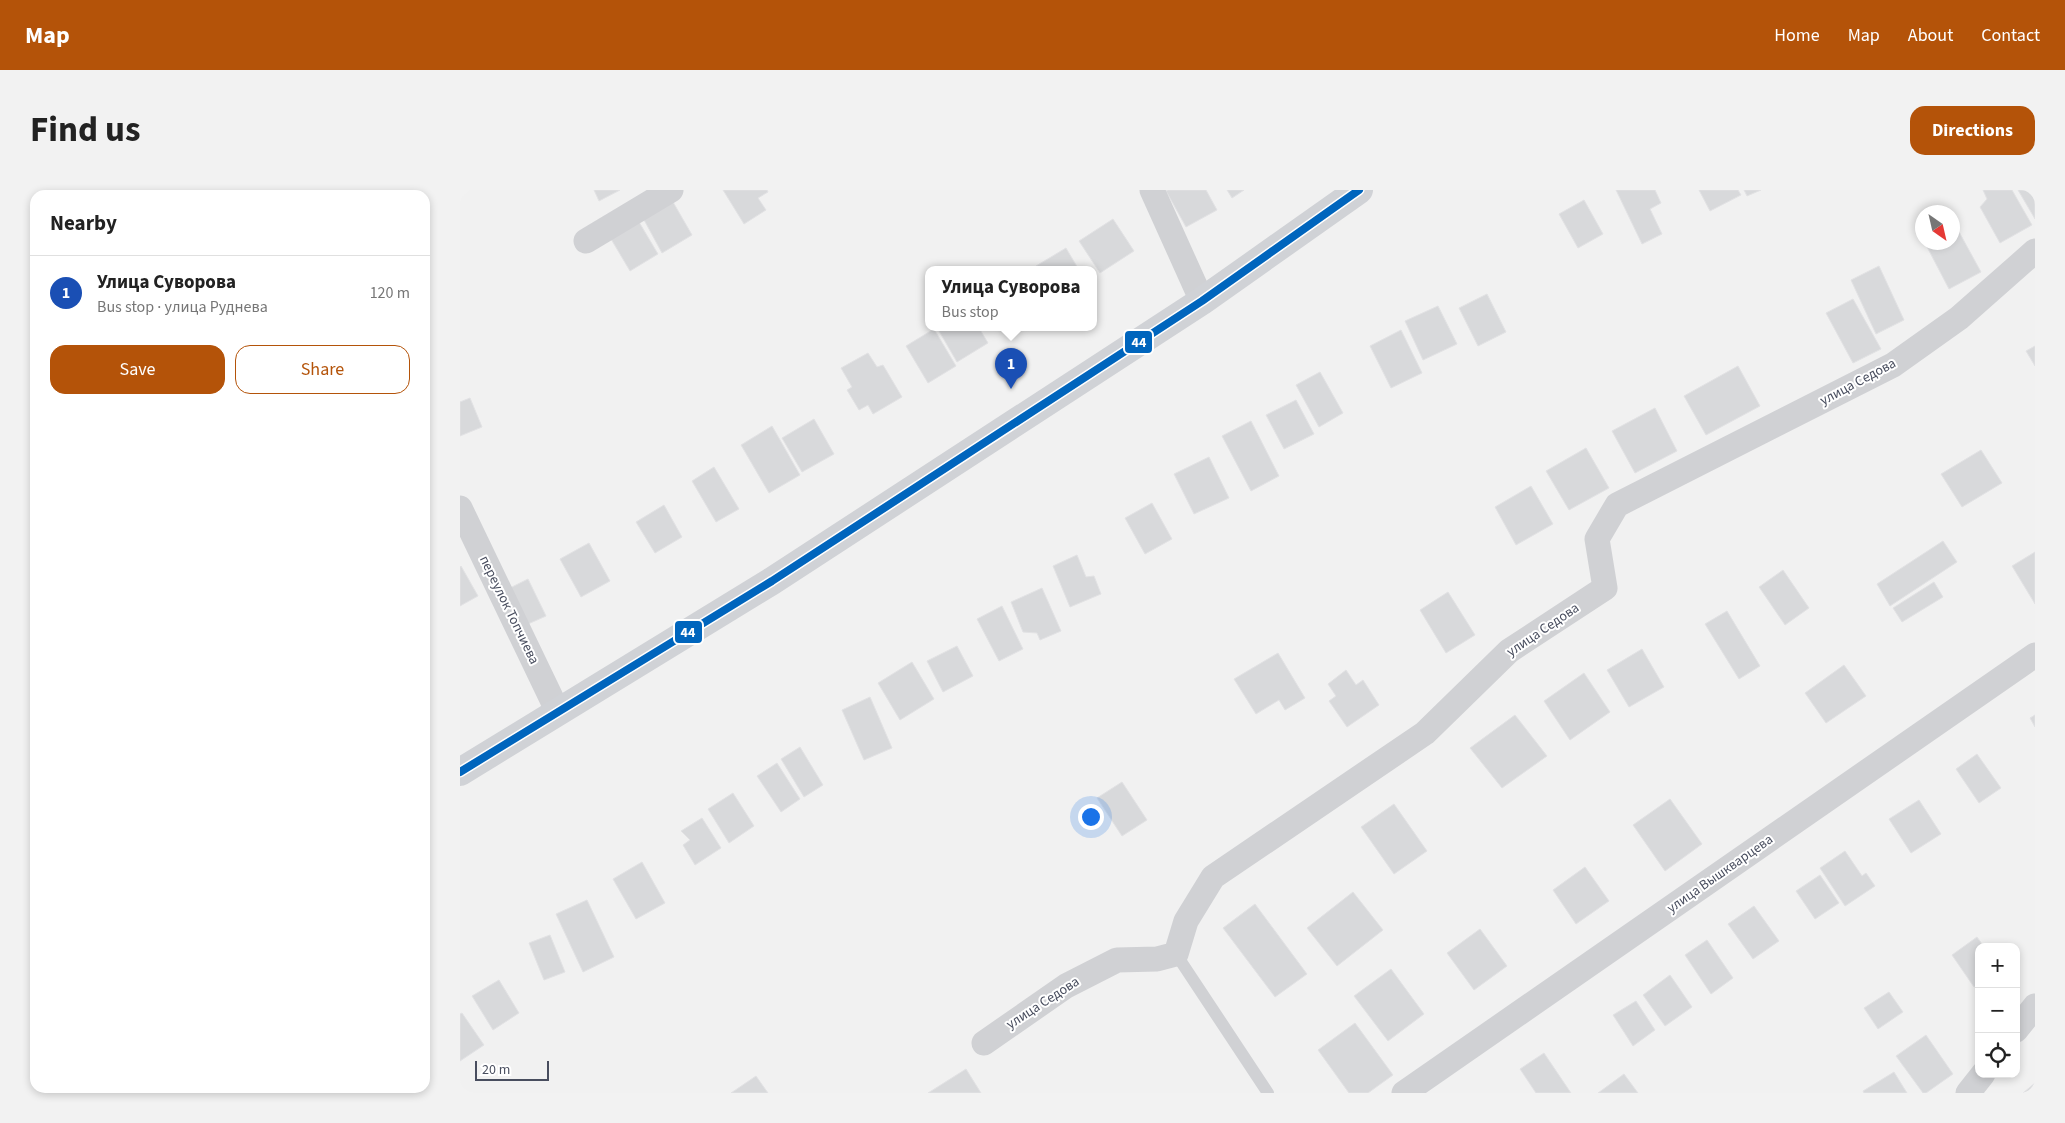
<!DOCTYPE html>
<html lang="en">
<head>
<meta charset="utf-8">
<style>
	:root { --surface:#fff; --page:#f2f2f2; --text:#222; --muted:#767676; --line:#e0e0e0; --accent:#b45309 }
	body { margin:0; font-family:"Source Sans 3",sans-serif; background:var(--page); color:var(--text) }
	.controls { position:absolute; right:15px; bottom:15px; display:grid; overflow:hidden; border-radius:10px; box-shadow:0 2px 8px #0003 }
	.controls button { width:45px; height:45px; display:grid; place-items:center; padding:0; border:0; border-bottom:1px solid var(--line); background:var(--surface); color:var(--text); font:25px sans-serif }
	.compass { position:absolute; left:1455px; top:15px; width:45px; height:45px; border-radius:50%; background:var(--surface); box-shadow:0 2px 8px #0003; rotate:146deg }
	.scale { position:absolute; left:15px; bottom:12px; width:74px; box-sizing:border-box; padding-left:5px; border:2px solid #484d5e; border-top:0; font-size:14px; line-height:18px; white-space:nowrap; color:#484d5e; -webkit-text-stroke:4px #fff; paint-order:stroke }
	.you { position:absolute; left:630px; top:626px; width:18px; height:18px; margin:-12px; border:4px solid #fff; border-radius:50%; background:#1a73e8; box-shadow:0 0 0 8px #1a73e833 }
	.badge { display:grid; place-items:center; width:32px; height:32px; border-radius:50%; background:var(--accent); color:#fff; font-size:16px; font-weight:700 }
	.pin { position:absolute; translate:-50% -41px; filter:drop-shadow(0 1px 2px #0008) }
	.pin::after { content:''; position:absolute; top:26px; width:18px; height:15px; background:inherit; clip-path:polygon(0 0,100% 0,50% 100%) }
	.popup { position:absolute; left:465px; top:76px; width:172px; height:65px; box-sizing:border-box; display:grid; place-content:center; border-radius:10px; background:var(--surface); filter:drop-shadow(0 1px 4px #0005); font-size:16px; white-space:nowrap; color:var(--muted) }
	.popup b { font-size:19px; color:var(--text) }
	.popup::after { content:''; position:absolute; left:50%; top:100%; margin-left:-10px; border:10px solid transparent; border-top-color:var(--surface) }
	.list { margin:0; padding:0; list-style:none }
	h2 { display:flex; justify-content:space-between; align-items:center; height:65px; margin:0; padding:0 20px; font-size:21px }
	h2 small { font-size:16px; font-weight:400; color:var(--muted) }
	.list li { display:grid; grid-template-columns:32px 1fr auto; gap:15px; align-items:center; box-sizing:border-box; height:75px; padding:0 20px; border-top:1px solid var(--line) }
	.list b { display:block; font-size:19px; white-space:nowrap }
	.list p { margin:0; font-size:16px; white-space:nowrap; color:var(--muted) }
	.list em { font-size:16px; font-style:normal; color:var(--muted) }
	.actions { display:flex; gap:10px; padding:15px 20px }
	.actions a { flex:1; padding:11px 0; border:1px solid var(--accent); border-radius:15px; text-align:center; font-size:18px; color:var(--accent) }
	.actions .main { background:var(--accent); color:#fff }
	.icon { flex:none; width:28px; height:28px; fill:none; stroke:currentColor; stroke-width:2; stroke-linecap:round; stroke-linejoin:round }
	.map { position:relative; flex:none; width:1575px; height:903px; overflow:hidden; border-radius:15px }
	header { display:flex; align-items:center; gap:30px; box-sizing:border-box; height:70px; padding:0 25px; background:var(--accent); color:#fff }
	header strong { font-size:24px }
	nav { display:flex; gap:28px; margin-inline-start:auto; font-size:18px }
	.intro { display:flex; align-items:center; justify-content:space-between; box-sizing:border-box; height:120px; padding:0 30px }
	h1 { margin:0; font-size:35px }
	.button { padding:12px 22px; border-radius:15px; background:var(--accent); color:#fff; font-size:18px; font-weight:700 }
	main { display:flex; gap:30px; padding:0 30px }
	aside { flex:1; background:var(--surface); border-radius:15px; box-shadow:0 2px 8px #0003 }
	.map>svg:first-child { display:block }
	.building { fill:#d8d9db; stroke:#e2e2e4 }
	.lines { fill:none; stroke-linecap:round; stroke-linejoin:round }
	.lane { stroke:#d0d1d4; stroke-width:12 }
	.street { stroke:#d0d1d4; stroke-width:25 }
	.secondary { stroke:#d0d2d6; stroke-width:28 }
	.bus-1-casing { stroke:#fff; stroke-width:11 }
	.bus-1 { stroke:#0065bd; stroke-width:8 }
	.labels { text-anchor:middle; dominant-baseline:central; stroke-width:4; stroke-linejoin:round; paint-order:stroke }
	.street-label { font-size:14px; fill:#484d5e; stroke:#fff }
	.line-badge { stroke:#fff; stroke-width:2 }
	.badge-label { font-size:14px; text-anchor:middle; font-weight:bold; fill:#fff }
</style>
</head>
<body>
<header>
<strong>Map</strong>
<nav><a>Home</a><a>Map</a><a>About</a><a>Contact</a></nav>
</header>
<div class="intro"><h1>Find us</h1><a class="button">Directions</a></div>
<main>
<aside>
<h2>Nearby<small></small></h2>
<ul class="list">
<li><span class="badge" style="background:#1a4fb4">1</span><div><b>Улица Суворова</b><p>Bus stop · улица Руднева</p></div><em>120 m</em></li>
</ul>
<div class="actions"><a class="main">Save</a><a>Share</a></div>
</aside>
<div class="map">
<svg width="1575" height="903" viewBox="0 0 1575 903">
	<rect width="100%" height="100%" fill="#f1f1f1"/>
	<!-- building -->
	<g class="building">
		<path d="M134,0H160L139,11Z"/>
		<path d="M263,0H307L308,2L298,8L306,20L284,34Z"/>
		<path d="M708,0H746L757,20L726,37L706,1Z"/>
		<path d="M767,0H784L772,8Z"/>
		<path d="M1156,0H1195L1201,13L1190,19L1202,44L1182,54Z"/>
		<path d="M1239,0H1278L1281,5L1250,21Z"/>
		<path d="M1284,0H1301L1287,6Z"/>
		<path d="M1523,0H1552L1572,35L1540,53L1520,17L1527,9Z"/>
		<path d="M1558,0H1575V29Z"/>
		<path d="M1124,10L1143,44L1118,58L1099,24Z"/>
		<path d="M213,12L232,45L202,63L183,28Z"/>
		<path d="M653,29L674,61L640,83L619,51Z"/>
		<path d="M1492,29L1521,82L1489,99L1465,53L1492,52Z"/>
		<path d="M179,32L198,64L170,81L151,49Z"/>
		<path d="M606,58L619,80H579L576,76Z"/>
		<path d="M1419,76L1444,130L1416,144L1391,90Z"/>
		<path d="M1027,104L1046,142L1018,156L999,118Z"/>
		<path d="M1393,109L1421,159L1393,173L1366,123Z"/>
		<path d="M978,116L997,154L963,170L945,131Z"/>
		<path d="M485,138H519L528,153L497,172L479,141Z"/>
		<path d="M474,139L496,176L468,193L446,156Z"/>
		<path d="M941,140L962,183L931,198L910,156Z"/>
		<path d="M1575,156V176L1566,161Z"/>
		<path d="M408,163L417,177L423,175L442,207L413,224L408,215L399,220L387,200L392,197L381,178Z"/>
		<path d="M1278,176L1300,216L1246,245L1224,206Z"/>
		<path d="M860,182L883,223L859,237L836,195Z"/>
		<path d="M10,208L22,237L0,246V212Z"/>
		<path d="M836,210L854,244L824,259L806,225Z"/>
		<path d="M1195,218L1217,261L1175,283L1152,241Z"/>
		<path d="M354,229L374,264L342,282L322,248Z"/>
		<path d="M791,231L819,286L791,301L762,246Z"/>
		<path d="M312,236L340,285L309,303L281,255Z"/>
		<path d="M1126,258L1149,298L1109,320L1086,281Z"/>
		<path d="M1521,260L1542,293L1502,317L1481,284Z"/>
		<path d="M749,267L769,308L734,324L714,284Z"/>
		<path d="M254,277L279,319L256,332L232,291Z"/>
		<path d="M1071,296L1093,334L1056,355L1035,317Z"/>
		<path d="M692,313L712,349L685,364L665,328Z"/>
		<path d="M204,315L222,347L195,363L176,332Z"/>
		<path d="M1483,351L1497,372L1430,416L1417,394Z"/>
		<path d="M129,353L150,391L121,407L100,369Z"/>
		<path d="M1575,362V414L1552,376Z"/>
		<path d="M617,365L626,387L634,386L641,404L610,417L593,376Z"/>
		<path d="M1,376L18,406L0,416V377Z"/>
		<path d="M1323,380L1349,418L1325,435L1299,397Z"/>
		<path d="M68,389L86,426L68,434L50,398Z"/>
		<path d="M1474,392L1483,407L1442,432L1433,418Z"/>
		<path d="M582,398L601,441L580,450L577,443L563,442L551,412Z"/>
		<path d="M988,402L1015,445L986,463L960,420Z"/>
		<path d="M542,416L563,459L539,471L517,429Z"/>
		<path d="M1267,421L1300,476L1279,489L1245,434Z"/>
		<path d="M497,456L513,486L483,502L467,471Z"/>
		<path d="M1182,459L1204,497L1169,517L1147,480Z"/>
		<path d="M818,463L845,508L825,520L819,510L796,524L774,489Z"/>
		<path d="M452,472L474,509L440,530L418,493Z"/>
		<path d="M1384,475L1406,506L1366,533L1345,503Z"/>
		<path d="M886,480L896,495L903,490L919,515L887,537L869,511L876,506L868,494Z"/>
		<path d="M1124,483L1150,522L1110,550L1084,511Z"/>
		<path d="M410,507L432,558L404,570L382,520Z"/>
		<path d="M1055,525L1087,566L1042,598L1010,558Z"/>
		<path d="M1575,525V537L1570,528Z"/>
		<path d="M340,557L363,595L344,607L321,569Z"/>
		<path d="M1517,564L1541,598L1519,613L1496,579Z"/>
		<path d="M317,573L340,609L321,622L297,586Z"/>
		<path d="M662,592L687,630L662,646L637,608Z"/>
		<path d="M273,603L294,636L269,653L248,619Z"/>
		<path d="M1210,609L1242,654L1205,681L1173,635Z"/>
		<path d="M1459,610L1481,644L1451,663L1429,629Z"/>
		<path d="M934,614L967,661L934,684L901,637Z"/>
		<path d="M242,628L261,658L235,675L223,655L230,650L221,641Z"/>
		<path d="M1385,661L1402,686L1406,683L1415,696L1385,716L1360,678Z"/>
		<path d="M182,672L205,713L176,729L153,689Z"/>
		<path d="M1125,677L1149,711L1116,734L1093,700Z"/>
		<path d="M1360,685L1379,713L1355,729L1336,701Z"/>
		<path d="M893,702L923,740L877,776L847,738Z"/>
		<path d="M127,710L154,767L123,782L96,724Z"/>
		<path d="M795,714L847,784L815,807L763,738Z"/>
		<path d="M1294,716L1319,751L1293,769L1268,734Z"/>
		<path d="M1020,739L1047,776L1014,800L987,763Z"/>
		<path d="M90,745L105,782L84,790L69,753Z"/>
		<path d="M1517,747L1524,757H1519V794L1514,797L1492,765Z"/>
		<path d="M1247,750L1273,788L1251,804L1225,765Z"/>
		<path d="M931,779L964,824L928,851L894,806Z"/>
		<path d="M1210,785L1232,817L1205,836L1183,805Z"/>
		<path d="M39,790L59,823L33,840L12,806Z"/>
		<path d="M1429,802L1443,822L1418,839L1404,818Z"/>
		<path d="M1176,811L1195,840L1173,856L1153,825Z"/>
		<path d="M2,823L24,855L0,871V824Z"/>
		<path d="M895,833L933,885L908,903H889L858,860Z"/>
		<path d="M1466,845L1493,884L1466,903H1463L1436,866Z"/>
		<path d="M1084,863L1111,903H1076L1060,879Z"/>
		<path d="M506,879L521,903H468Z"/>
		<path d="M1434,882L1447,903H1404L1403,901Z"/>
		<path d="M1164,884L1178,903H1138Z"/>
		<path d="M296,886L308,903H271Z"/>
		<path d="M1575,893V903H1563Z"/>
	</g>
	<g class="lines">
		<!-- lane -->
		<path class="lane" d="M716,764L808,903"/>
		<!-- street -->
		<g class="street">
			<path d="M692,0L742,111"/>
			<path d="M126,51L211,0"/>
			<path d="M0,318L98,522"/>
			<path d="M1556,840L1575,816"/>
			<path d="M524,853L606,796L657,770L697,769L716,764L726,731L753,687L965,543L1049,461L1145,398L1137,349L1157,315L1433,175L1499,128L1575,61"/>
			<path d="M944,903L1575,465"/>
			<path d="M1508,903L1523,884"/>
		</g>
		<!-- secondary -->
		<path class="secondary" d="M0,582L312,391L742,111L899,0"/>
		<!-- bus-1 casing -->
		<g class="bus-1-casing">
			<path id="bus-1" d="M0,582L312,391L742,111L899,0"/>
		</g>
		<!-- bus-1 -->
		<use href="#bus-1" class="bus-1"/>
	</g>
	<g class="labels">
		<!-- street labels -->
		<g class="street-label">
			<text transform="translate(1398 192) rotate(-28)">улица Седова</text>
			<text transform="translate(49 420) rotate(64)">переулок Топчиева</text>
			<text transform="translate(1083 440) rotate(-34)">улица Седова</text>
			<text transform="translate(1260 684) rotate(-35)">улица Вышкварцева</text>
			<text transform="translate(583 813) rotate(-33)">улица Седова</text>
		</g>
	</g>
	<g class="line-badge">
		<rect x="664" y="140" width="29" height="24" rx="5" fill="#0065bd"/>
		<rect x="214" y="430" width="29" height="24" rx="5" fill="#0065bd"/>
	</g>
	<g class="badge-label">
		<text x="679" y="157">44</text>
		<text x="228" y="447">44</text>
	</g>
</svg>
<div class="controls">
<button>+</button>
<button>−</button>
<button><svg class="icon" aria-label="locate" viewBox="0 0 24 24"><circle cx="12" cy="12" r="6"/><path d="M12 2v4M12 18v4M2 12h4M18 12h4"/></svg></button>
</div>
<svg class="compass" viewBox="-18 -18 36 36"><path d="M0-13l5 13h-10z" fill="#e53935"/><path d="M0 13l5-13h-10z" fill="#767676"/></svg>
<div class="scale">20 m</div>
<div class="you"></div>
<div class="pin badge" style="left:551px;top:199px;background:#1a4fb4">1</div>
<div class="popup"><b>Улица Суворова</b>Bus stop</div>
</div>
</main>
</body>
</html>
